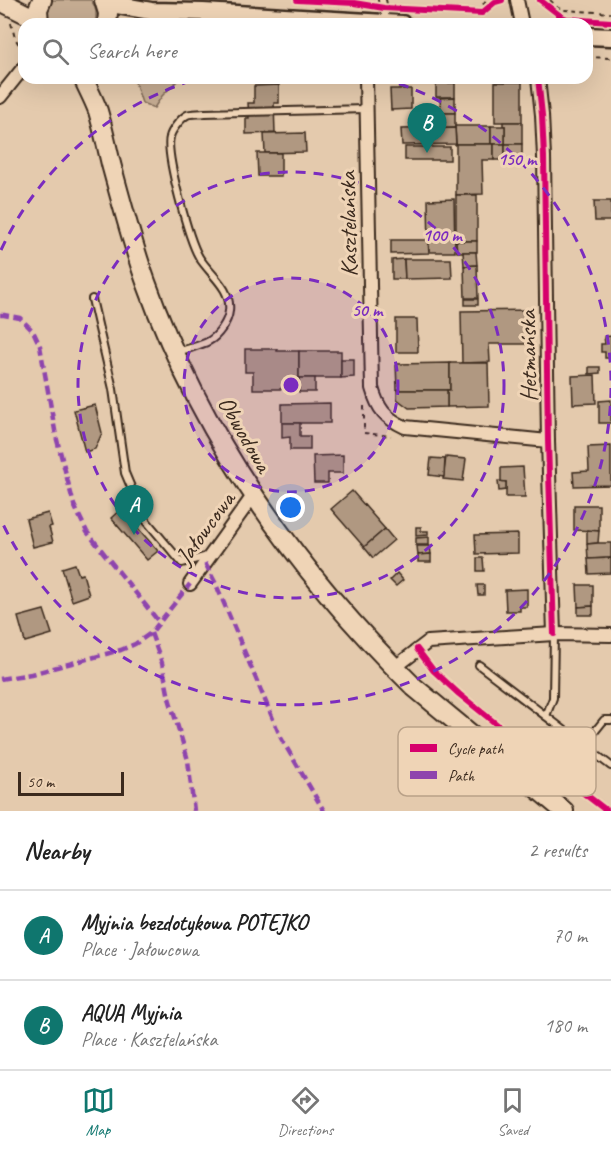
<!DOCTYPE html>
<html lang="en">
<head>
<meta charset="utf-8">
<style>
	:root { --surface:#fff; --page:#f2f2f2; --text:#222; --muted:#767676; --line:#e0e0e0; --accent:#0f766e }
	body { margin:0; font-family:Caveat,sans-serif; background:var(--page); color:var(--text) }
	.scale { position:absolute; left:18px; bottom:15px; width:106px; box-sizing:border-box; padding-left:6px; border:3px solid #3b2a1e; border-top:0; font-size:16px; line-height:21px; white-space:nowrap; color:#3b2a1e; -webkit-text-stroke:4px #efd4b6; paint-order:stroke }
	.you { position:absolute; left:291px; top:508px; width:21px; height:21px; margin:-15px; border:4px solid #fff; border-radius:50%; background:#1a73e8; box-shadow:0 0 0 9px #1a73e833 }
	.badge { display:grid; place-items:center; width:39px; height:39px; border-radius:50%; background:var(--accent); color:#fff; font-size:20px; font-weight:700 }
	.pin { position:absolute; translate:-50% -50px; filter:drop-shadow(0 2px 3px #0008) }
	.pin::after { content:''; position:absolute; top:32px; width:21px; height:18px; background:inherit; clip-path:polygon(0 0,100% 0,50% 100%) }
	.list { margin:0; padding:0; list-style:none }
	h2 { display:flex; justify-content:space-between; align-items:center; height:78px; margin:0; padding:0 24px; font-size:26px }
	h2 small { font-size:20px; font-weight:400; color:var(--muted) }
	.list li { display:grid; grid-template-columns:39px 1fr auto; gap:18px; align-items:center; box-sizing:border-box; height:90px; padding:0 24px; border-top:2px solid var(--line) }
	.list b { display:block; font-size:22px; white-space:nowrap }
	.list p { margin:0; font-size:20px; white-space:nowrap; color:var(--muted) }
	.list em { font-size:20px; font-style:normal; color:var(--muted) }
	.icon { flex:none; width:33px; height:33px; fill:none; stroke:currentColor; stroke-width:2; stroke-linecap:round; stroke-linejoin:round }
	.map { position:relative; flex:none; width:611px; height:811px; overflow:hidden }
	.search { position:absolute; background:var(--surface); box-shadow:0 6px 24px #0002; left:18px; right:18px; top:18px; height:66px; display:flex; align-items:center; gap:15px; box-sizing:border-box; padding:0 21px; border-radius:18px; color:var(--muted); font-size:22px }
	.sheet { height:258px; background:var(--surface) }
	nav { display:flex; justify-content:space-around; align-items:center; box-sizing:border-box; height:84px; border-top:2px solid var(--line); background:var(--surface); font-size:16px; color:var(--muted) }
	nav a { display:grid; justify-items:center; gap:3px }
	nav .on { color:var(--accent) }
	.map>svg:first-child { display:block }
	.green { fill:#c5ac92; stroke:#806b58; stroke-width:1.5 }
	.building { fill:#b09881; stroke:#3b2a1e; stroke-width:1.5 }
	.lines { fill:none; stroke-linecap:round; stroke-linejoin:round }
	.lane-casing { stroke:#3b2a1e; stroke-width:10 }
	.street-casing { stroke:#3b2a1e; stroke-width:16 }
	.secondary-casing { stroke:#3b2a1e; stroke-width:21 }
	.primary-casing { stroke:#3b2a1e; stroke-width:22 }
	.path { stroke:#3b2a1e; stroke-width:2; stroke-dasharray:4.5 4.5; stroke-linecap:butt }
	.lane { stroke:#efd4b6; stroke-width:6 }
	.street { stroke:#efd4b6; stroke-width:12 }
	.secondary { stroke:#efd4b6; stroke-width:16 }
	.primary { stroke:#efd4b6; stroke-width:18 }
	.quiet { stroke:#8e44ad; stroke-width:4.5; stroke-dasharray:9 4.5; stroke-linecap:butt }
	.cycleway-casing { stroke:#efd4b6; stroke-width:10 }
	.cycleway { stroke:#d6006c; stroke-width:6 }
	.ring { fill:none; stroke:#7b2cbf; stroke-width:3; stroke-dasharray:10 8 }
	.labels { text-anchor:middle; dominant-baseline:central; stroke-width:6; stroke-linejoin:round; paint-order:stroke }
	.street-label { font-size:24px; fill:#3b2a1e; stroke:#efd4b6 }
	.key { fill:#efd4b6; stroke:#b9a188; stroke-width:1.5 }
	.key-label { font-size:16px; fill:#3b2a1e }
	.centre { fill:#7b2cbf; stroke:#efd4b6; stroke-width:3 }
	.ring-label { font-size:18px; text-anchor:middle; font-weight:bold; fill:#7b2cbf; stroke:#efd4b6; stroke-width:6; stroke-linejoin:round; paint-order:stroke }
</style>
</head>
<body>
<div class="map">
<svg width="611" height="811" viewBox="0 0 611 811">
	<rect width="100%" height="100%" fill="#e4caad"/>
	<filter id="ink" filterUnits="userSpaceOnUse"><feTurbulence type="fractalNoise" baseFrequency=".0167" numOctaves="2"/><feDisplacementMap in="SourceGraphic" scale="12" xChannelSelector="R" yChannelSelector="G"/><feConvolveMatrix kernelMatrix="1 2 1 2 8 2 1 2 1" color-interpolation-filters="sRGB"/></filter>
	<g filter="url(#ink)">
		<!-- green -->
		<g class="green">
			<path d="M51,0H91C97,8 97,15 95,24H48C45,15 47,8 51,0Z"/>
			<path d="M155,78H180L162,96L154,108L142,103L134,79L148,80Z"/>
		</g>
		<!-- building -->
		<g class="building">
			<rect x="495" y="82" width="27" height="40"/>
			<rect x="436" y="83" width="19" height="14"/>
			<path d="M279,85V103H274L275,133L246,134V118H249L248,103H254V86Z"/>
			<path d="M390,89H411V109L391,110Z"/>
			<path d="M455,97V113H441L440,98Z"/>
			<path d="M441,113H455V128L442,129Z"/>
			<path d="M503,122H522V144H505V126H503Z"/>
			<path d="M455,126H491V144H456Z"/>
			<rect x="491" y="126" width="14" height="18"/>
			<path d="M455,128L456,144L402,145L401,129Z"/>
			<path d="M305,133L306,152L265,153L264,134Z"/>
			<path d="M456,144H494V160H482L483,194L456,195Z"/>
			<rect x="494" y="144" width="11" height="16"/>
			<rect x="505" y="144" width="17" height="19"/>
			<rect x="405" y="147" width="45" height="13"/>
			<path d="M257,153H281V176H258Z"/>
			<rect x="456" y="195" width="21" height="46"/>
			<path d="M454,199L455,252H429L428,200Z"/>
			<path d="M594,201H611V221H595Z"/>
			<path d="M391,240H428L429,253L391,254Z"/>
			<path d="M456,241H477V252H457Z"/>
			<path d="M463,252H476L477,265L464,266Z"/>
			<path d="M404,259L405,279H392V260Z"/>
			<path d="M404,259H451L452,278L405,279Z"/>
			<path d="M477,265L478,298H465L464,266Z"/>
			<rect x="465" y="299" width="13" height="6"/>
			<path d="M530,310V344H489L490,362L462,363L461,311Z"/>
			<path d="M396,319H417L418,352H396Z"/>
			<path d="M611,336V358H605V352H601V344H605L604,337Z"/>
			<path d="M245,349H277V351H299V389H253V372H245Z"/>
			<rect x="299" y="351" width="42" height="27"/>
			<path d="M341,359H354V377L341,378Z"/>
			<path d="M450,363V390H397L396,364Z"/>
			<path d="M450,363H488L489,406L447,407V390H450Z"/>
			<path d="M589,367H600V373L589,374Z"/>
			<path d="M595,375L596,403L573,404L572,376Z"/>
			<rect x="299" y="378" width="16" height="14"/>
			<path d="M397,390H447V407L409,408L397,399Z"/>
			<path d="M611,400V423H599V401Z"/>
			<path d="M330,403V423H282V404Z"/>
			<path d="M95,405L102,433L95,449L85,452L74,410Z"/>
			<path d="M282,423H300V436H310V450H290V437L282,438Z"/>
			<path d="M611,446V485L574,486L573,472L589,471L588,447Z"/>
			<path d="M343,455V473H328V483H314L313,456Z"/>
			<path d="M446,457L466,459L463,481L443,479Z"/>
			<path d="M431,458L445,459L444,477L429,475Z"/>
			<path d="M523,467L525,497H506V482H501V468Z"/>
			<path d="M498,481L506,482V490L499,491Z"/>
			<path d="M352,491L385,529L364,547L331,509Z"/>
			<path d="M574,505H599V531L574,530Z"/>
			<path d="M121,509L158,551L147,560L111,518Z"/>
			<path d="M48,513L52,526L49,527L53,542L33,547L26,519Z"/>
			<path d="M416,527H421V531H428V535L416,536Z"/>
			<path d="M385,529L394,540L373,558L364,547Z"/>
			<path d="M587,530L599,531L598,543L587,544Z"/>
			<path d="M518,534V553L476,554L475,535Z"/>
			<path d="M429,537V545H416V538Z"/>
			<path d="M598,543H611V558L588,559L587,544Z"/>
			<path d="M417,546H430L431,554L418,555Z"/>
			<path d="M431,554V562H418V555Z"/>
			<path d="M477,558H483L484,571H477Z"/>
			<path d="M611,558V573L589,574L588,559Z"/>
			<path d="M75,564L79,575L83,574L89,595L72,601L62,568Z"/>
			<path d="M397,573L403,580L396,586L390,580Z"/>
			<path d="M477,585H484V595H478Z"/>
			<path d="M577,585H593V606L578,607Z"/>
			<path d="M527,589V607H520V611H506L505,590Z"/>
			<path d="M593,606V615H578V607Z"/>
			<path d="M44,610L52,634L25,642L18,617Z"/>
		</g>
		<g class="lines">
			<!-- lane casing -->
			<g class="lane-casing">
				<g id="lane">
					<path d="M382,0L387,23"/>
					<path d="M92,299L113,389L125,473L144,518L182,563L208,556"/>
					<path d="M178,352C188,348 200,346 209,341C218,336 228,322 229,311C232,288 209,274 199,257C189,240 165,154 170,137C171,131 181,118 187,115C191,113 200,114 205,113L366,109"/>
					<path d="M479,665L611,766"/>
					<path d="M546,716L553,698L554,634"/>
					<path d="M584,745L604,720H611"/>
				</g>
			</g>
			<!-- street casing -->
			<g class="street-casing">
				<g id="street">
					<path d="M517,0L522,24"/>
					<path d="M366,78L372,388C378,409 385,418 405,427L548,441"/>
					<path d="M538,78L542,115L544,157L548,441L554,634"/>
					<path d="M0,97L24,67"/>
					<path d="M190,584L253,496"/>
					<path d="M394,668L428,642L554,634L611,635"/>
				</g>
			</g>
			<!-- secondary casing -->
			<g class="secondary-casing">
				<g id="secondary">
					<path d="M106,3L151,11L203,12L402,24"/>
					<path d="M587,36L611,37"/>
				</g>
			</g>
			<!-- primary casing -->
			<g class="primary-casing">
				<g id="primary">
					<path d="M104,0L108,13L107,24"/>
					<path d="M0,1L38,20"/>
					<path d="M39,24L38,9L42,0"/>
					<path d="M83,78C88,89 94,100 98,111C103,128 107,147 111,164C122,204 132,243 146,282C202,438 296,571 414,687L564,811"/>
				</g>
			</g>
			<!-- path -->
			<g class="path">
				<path d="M550,0L558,8L564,10L611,13"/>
				<path d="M478,12L486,0"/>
				<path d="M11,23L15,38L24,53"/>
				<path d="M587,57L611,58"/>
				<path d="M364,406V433L391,436"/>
			</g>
			<!-- lane -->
			<use href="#lane" class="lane"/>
			<!-- street -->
			<use href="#street" class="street"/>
			<!-- secondary -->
			<use href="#secondary" class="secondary"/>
			<!-- primary -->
			<use href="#primary" class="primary"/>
			<!-- quiet -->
			<g class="quiet">
				<path d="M0,315H4L20,318L33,331L40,346L56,436L74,505L87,532L159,622"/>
				<path d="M205,563L215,582L281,738L324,811"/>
				<path d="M151,633L162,663L169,698L188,760L194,811"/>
				<path d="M0,679L31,674L121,650L135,644L151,633L190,584"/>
			</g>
			<!-- cycleway casing -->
			<g class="cycleway-casing">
				<g id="cycleway">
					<path d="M297,0L354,3L384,8L482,13L495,2L502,0"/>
					<path d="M540,0L562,17L567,19L611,22"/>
					<path d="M538,78L542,115L544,157L548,441L554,634"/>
					<path d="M417,649L433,670L459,694L551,768L607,811"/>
				</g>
			</g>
			<!-- cycleway -->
			<use href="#cycleway" class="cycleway"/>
		</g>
	</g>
	<!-- distance rings -->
	<circle cx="291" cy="385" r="107" fill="#7b2cbf" fill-opacity=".12"/>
	<g class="ring">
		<circle cx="291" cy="385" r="107"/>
		<circle cx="291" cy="385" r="213"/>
		<path d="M611 388A320 320 0 0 1 1 520M1 250A320 320 0 0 1 200 78M382 78A320 320 0 0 1 611 382"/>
	</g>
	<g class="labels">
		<!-- street labels -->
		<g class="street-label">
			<text transform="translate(348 224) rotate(-91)">Kasztelańska</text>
			<text transform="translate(528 356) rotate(-91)">Hetmańska</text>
			<text transform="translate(245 434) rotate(60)">Obwodowa</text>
			<text transform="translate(205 528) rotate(-54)">Jałowcowa</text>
		</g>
	</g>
	<!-- legend -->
	<rect x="398" y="727" width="198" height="69" rx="9" class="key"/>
	<rect x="410" y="744" width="27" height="8" fill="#d6006c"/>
	<rect x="410" y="771" width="27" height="8" fill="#8e44ad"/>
	<g class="key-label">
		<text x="448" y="754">Cycle path</text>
		<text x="448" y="781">Path</text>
	</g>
	<circle cx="291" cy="385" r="9" class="centre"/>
	<g class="ring-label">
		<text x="517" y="165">150 m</text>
		<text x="442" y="241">100 m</text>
		<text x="367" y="316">50 m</text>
	</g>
</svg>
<div class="scale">50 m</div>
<div class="you"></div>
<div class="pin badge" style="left:134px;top:535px">A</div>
<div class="pin badge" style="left:427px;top:153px">B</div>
<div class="search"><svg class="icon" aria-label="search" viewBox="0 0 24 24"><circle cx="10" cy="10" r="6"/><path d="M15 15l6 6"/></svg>Search here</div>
</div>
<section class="sheet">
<h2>Nearby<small>2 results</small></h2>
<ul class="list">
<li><span class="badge">A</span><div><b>Myjnia bezdotykowa POTEJKO</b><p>Place · Jałowcowa</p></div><em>70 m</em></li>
<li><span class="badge">B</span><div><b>AQUA Myjnia</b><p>Place · Kasztelańska</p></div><em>180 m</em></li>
</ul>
</section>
<nav>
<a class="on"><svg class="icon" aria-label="map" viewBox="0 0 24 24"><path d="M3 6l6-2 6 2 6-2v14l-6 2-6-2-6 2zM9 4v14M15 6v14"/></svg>Map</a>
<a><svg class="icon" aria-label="directions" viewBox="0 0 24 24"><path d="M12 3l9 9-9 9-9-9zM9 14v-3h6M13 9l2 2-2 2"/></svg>Directions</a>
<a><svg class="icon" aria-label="saved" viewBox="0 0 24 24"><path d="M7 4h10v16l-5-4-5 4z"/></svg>Saved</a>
</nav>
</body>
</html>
